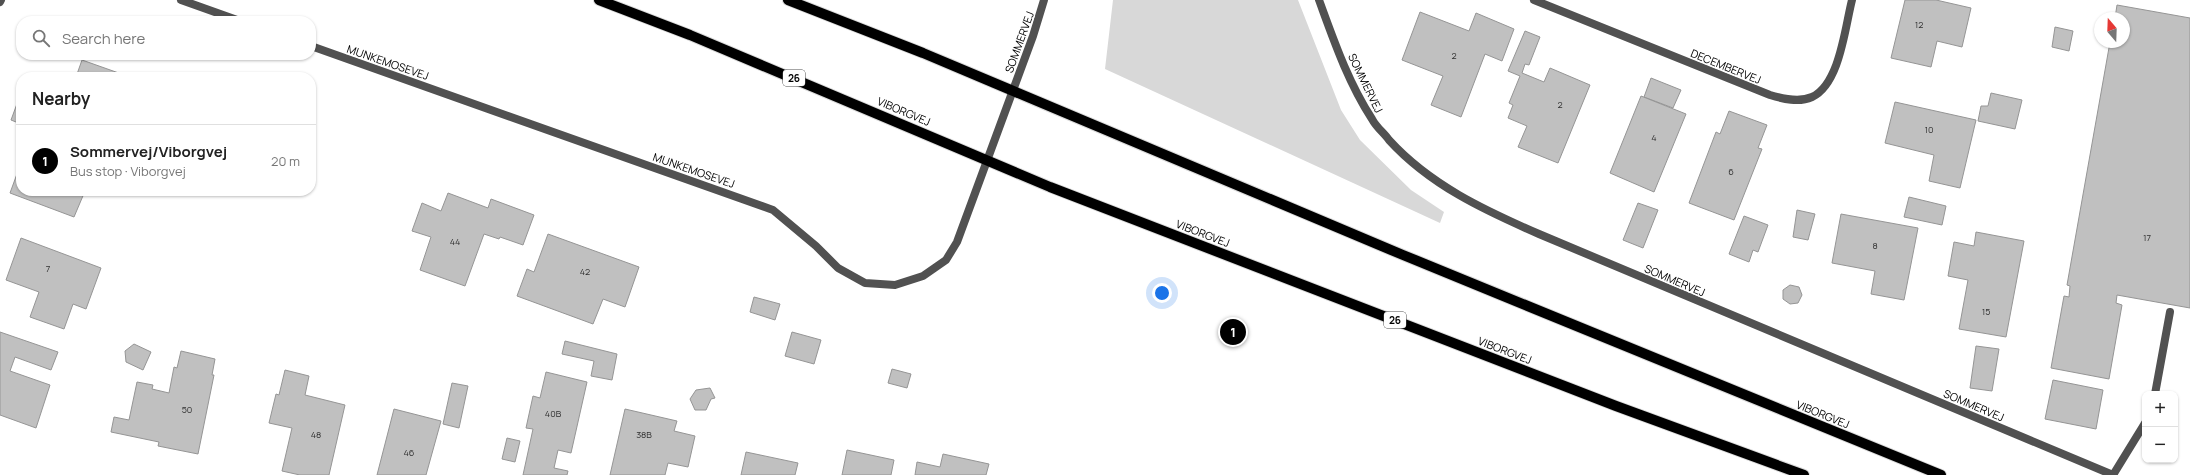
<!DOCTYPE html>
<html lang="en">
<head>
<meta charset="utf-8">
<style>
	:root { --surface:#fff; --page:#f6f6f6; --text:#222; --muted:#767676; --line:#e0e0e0; --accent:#000 }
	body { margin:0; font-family:Manrope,sans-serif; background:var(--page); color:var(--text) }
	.controls { position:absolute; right:12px; bottom:12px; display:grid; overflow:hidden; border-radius:8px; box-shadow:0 1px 3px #0004 }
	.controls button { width:36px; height:36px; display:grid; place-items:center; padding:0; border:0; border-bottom:1px solid var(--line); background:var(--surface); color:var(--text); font:20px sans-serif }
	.compass { position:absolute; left:2094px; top:12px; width:36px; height:36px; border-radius:50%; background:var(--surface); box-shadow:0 1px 3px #0004; rotate:341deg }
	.you { position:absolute; left:1162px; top:293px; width:14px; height:14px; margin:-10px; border:3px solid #fff; border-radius:50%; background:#1a73e8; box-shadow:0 0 0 6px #1a73e833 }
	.badge { display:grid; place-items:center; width:26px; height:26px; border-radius:50%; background:var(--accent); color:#fff; font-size:13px; font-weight:700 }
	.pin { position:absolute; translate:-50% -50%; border:2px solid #fff; box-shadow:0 1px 4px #0006 }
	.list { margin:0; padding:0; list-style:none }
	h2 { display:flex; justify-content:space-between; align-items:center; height:52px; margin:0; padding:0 16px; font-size:17px }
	h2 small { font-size:13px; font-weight:400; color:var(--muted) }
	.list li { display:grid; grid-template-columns:26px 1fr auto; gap:12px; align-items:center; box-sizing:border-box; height:72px; padding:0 16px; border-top:1px solid var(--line) }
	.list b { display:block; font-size:15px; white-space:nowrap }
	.list p { margin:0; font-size:13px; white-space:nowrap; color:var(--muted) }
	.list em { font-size:13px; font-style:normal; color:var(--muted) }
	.icon { flex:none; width:22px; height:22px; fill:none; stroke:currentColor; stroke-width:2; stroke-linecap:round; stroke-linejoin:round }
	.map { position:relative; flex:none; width:2190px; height:475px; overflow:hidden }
	.search { position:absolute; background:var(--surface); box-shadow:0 1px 3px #0004; left:16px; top:16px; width:300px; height:44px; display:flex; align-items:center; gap:10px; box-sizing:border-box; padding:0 14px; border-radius:16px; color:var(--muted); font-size:15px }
	.panel { position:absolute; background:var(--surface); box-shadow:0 1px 3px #0004; left:16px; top:72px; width:300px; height:124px; border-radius:16px }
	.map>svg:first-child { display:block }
	.green { fill:#d8d8d8 }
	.building { fill:#c0c0c0; stroke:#959595 }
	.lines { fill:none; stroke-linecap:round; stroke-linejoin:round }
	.primary-casing { stroke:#dbdbdb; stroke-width:12 }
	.service { stroke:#515151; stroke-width:8 }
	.minor { stroke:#515151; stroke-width:8 }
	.primary { stroke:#000; stroke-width:10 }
	.labels { text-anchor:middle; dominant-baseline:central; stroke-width:3; stroke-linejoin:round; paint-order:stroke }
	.number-label { font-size:9px; fill:#303030 }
	.shield { fill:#fff; stroke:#4c4c4c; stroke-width:1 }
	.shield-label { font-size:10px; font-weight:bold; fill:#000 }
	.street-label { font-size:11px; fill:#000; stroke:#fff }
</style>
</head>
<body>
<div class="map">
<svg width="2190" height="475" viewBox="0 0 2190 475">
	<rect width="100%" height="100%" fill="#fff"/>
	<!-- green -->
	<path class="green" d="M1113,0H1298L1341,110L1360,140L1411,190L1444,212L1440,223L1105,69Z"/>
	<!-- building -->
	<g class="building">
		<path d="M1905,0H1936L1971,8L1962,47L1937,41L1931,67L1891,58Z"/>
		<path d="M2117,5L2190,18V308L2117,295L2116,303L2122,305L2109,379L2051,368L2064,296L2069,297L2070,286L2067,285L2110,42H2124V18H2115Z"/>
		<path d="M1420,12L1469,31L1476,13L1514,29L1502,61L1485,54L1461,117L1431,105L1443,76L1402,60Z"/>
		<path d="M2055,27L2073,31L2069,51L2052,47Z"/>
		<path d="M1525,31L1540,37L1529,65L1525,64L1522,73L1544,82L1550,68L1590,85L1558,163L1518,147L1527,126L1508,118L1513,105L1509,103L1520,76L1508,71Z"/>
		<path d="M82,60L130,77H76Z"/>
		<path d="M1651,78L1681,90L1673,108L1644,97Z"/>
		<path d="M21,93V124L11,120Z"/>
		<path d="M1991,93L2022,100L2015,129L1978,121L1981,106H1988Z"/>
		<path d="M1641,96L1686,114L1654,192L1610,173Z"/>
		<path d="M1895,102L1976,120L1960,188L1929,181L1934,155L1885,143Z"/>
		<path d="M1729,111L1767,125L1758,148L1762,149L1734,220L1689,203L1716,132L1720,134Z"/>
		<path d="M21,163V191H85L74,217L10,193Z"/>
		<path d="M448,193L488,208L491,199L534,215L523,245L500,237L499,239L484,234L465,286L420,270L431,237L412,231L422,203L441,211Z"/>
		<path d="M1909,197L1946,206L1942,225L1904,217Z"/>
		<path d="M1638,203L1658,210L1643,248L1623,240Z"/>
		<path d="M1797,210L1815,214L1808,240L1793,237Z"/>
		<path d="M1841,214L1918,228L1904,300L1871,294L1875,271L1832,263Z"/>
		<path d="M1744,216L1768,225L1758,252L1753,250L1749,262L1729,254Z"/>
		<path d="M1976,232L2024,241L2006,337L1959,329L1968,280L1948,276L1954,242L1974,246Z"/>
		<path d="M548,234L639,267L625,307L603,299L593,324L517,296L527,269L534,272Z"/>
		<path d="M21,238L101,268L86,309L73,304L64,329L30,317L39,292L6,280Z"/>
		<path d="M1790,285L1799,287L1802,295L1798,303L1790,304L1783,299V290Z"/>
		<path d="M754,297L780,304L775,320L750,312Z"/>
		<path d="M0,332L58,352L51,370L15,357L10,371L50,385L36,428L0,415Z"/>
		<path d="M792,332L821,340L814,364L785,356Z"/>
		<path d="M565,341L617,354L612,380L591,376L594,361L562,354Z"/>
		<path d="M134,344L151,352L143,370L126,362L125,351Z"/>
		<path d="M1976,346L1999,349L1992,391L1970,388Z"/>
		<path d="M181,351L215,359L212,375H214L198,454L158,446L159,442L111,432L114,417L129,420L137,382L153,385L152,389L169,393L174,367L177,368Z"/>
		<path d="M892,369L911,374L907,388L888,383Z"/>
		<path d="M285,370L309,376L305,395L345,405L329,475H300L282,471L292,428L269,423L276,394L279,395Z"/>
		<path d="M546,372L587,382L571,453L558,450L554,468L568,471L567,475H523L533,429L526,428L533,396L540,398Z"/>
		<path d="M2053,380L2103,390L2096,429L2045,419Z"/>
		<path d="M452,383L468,386L459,428L443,424Z"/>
		<path d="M710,388L715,398L711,399L706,410H695L690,399L696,390Z"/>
		<path d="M394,409L441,421L426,475H377Z"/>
		<path d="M625,409L677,421L674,431L695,436L688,467L668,463L665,475H610Z"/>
		<path d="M507,438L520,441L515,462L502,459Z"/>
		<path d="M847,450L894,460L891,475H842Z"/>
		<path d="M746,452L798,463L795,475H741Z"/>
		<path d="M943,454L989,464L986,475H915L917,462L940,467Z"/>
	</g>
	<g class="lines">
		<!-- primary casing -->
		<g class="primary-casing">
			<g id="primary">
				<path d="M599,0L690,35L1050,187L1616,406L1804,475"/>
				<path d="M788,0L923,53L1403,255L1941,475"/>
			</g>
		</g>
		<!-- service -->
		<g class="service">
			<path d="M2155,394L2170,312"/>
			<path d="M2113,475L2145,423"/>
		</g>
		<!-- minor -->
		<g class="minor">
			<path d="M181,0L240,21"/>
			<path d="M1319,0C1334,41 1348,82 1372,119C1376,127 1384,133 1389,140C1430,185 1484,210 1539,234L2113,475"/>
			<path d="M1534,0L1770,95C1783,99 1799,103 1812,97C1840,84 1845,27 1852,0"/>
			<path d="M0,2L1,0"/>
			<path d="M311,46L773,210L816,246L838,268L865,283L895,285L923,276L946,260L957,242L1033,36L1044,0"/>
		</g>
		<!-- primary -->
		<use href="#primary" class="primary"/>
	</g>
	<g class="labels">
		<!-- number labels -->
		<g class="number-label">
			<text x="1919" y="24">12</text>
			<text x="1454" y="55">2</text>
			<text x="1560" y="104">2</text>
			<text x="1929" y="129">10</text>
			<text x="1654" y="137">4</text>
			<text x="1731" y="171">6</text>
			<text x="2147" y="237">17</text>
			<text x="455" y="241">44</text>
			<text x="1875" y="245">8</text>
			<text x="48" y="268">7</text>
			<text x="585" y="271">42</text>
			<text x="1986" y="311">15</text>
			<text x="187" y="409">50</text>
			<text x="553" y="413">40B</text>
			<text x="316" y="434">48</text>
			<text x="644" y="434">38B</text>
			<text x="409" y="452">46</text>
		</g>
		<!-- shield labels -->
		<g class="shield">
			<rect x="783" y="70" width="22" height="16" rx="3"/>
			<rect x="1384" y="312" width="22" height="16" rx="3"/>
		</g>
		<g class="shield-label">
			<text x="794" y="78">26</text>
			<text x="1395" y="320">26</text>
		</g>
		<!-- street labels -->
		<g class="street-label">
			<text transform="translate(1019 42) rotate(-70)">SOMMERVEJ</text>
			<text transform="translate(388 62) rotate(19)">MUNKEMOSEVEJ</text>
			<text transform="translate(1726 66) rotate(22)">DECEMBERVEJ</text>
			<text transform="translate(1366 83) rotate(64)">SOMMERVEJ</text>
			<text transform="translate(904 111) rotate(23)">VIBORGVEJ</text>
			<text transform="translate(694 170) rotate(19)">MUNKEMOSEVEJ</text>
			<text transform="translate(1203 233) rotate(21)">VIBORGVEJ</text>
			<text transform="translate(1675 280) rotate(23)">SOMMERVEJ</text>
			<text transform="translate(1505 350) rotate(21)">VIBORGVEJ</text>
			<text transform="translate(1974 405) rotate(23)">SOMMERVEJ</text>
			<text transform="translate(1823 414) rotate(22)">VIBORGVEJ</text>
		</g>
	</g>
</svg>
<div class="controls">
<button>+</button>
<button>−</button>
</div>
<svg class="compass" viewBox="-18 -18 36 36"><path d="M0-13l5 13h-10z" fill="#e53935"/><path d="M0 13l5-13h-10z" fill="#767676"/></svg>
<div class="you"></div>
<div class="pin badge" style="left:1233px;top:332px">1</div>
<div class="search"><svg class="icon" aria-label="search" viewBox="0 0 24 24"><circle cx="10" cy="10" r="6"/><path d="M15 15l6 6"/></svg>Search here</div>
<section class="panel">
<h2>Nearby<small></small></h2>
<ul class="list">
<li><span class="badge">1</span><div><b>Sommervej/Viborgvej</b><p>Bus stop · Viborgvej</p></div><em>20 m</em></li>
</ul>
</section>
</div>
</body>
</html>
